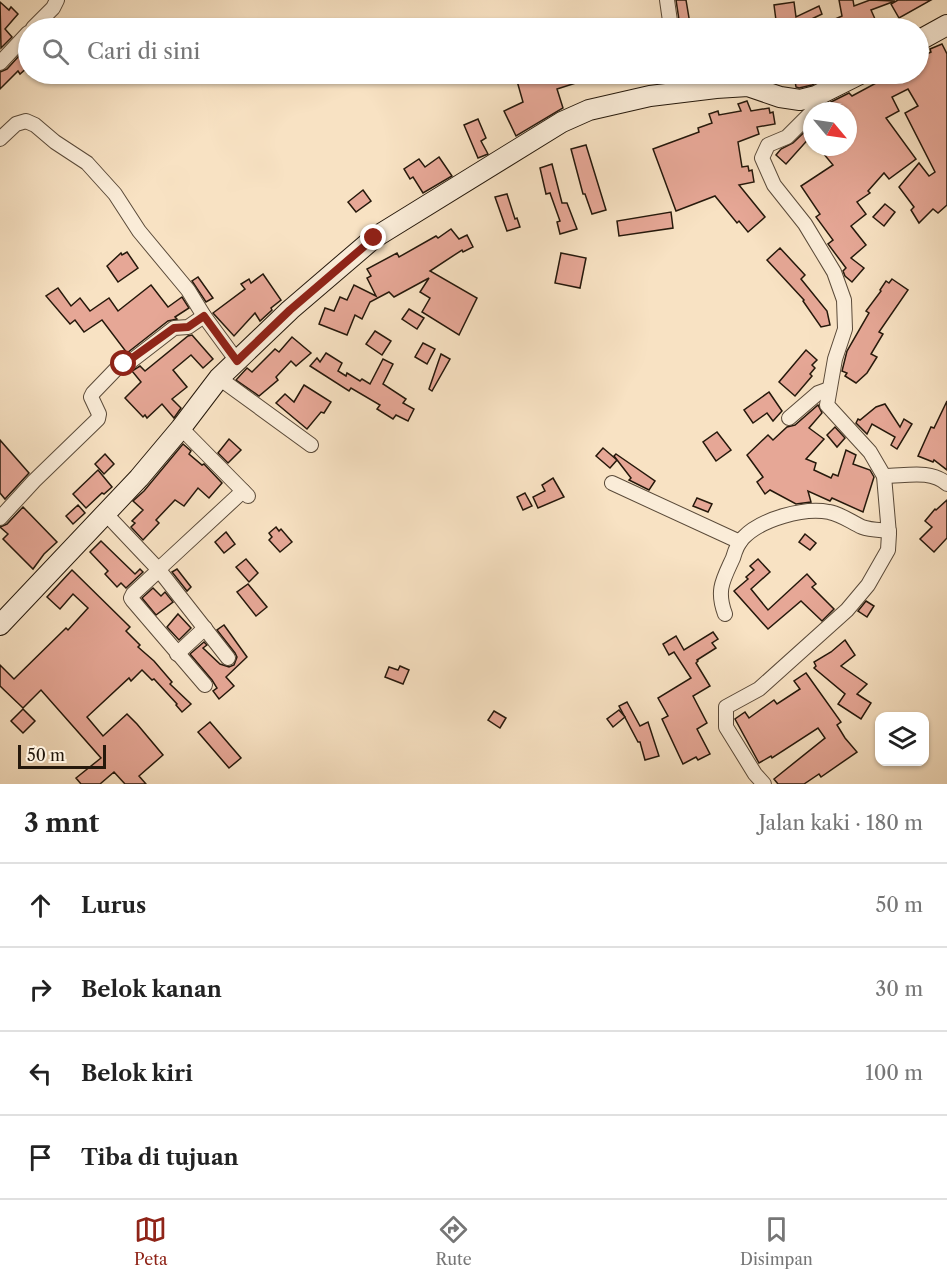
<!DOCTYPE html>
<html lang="id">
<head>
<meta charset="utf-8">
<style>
	:root { --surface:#fff; --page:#f6f6f6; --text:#222; --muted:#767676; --line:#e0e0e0; --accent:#8f2418 }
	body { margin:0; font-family:"Libre Caslon Text",serif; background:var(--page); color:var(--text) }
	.controls { position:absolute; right:18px; bottom:18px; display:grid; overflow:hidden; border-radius:12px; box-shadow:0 2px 4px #0004 }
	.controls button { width:54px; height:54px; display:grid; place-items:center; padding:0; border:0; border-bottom:2px solid var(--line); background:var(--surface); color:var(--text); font:30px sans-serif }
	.compass { position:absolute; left:803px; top:102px; width:54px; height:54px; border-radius:50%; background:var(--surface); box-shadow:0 2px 4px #0004; rotate:119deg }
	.scale { position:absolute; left:18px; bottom:15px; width:88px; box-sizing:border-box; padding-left:6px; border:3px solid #25180b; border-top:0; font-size:16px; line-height:21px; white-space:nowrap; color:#25180b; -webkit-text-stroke:4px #faecd8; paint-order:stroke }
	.stop { position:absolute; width:18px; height:18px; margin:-14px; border:4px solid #8f2418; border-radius:50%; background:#fff }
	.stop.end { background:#8f2418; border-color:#fff; box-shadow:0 2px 6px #0008 }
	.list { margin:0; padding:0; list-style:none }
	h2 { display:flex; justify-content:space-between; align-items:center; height:78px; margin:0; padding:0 24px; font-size:26px }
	h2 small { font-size:20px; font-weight:400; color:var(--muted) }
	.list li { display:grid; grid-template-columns:39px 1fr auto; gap:18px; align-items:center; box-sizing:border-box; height:84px; padding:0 24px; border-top:2px solid var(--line) }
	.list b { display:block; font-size:22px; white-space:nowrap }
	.list em { font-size:20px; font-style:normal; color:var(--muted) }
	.icon { flex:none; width:33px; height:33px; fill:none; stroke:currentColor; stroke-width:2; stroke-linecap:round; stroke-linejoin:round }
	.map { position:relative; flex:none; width:947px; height:784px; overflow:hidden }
	.search { position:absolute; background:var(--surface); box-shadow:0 2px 4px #0004; left:18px; right:18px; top:18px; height:66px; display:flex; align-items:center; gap:15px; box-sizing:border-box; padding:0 21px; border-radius:33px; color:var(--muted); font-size:22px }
	.sheet { height:414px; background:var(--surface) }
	nav { display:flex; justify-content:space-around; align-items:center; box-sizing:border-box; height:84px; border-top:2px solid var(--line); background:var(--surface); font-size:16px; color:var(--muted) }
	nav a { display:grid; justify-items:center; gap:3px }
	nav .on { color:var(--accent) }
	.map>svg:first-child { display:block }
	.building { fill:#e6a796; stroke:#25180b; stroke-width:1.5 }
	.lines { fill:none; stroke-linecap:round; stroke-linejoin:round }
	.street-casing { stroke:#5a4a39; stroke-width:16 }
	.secondary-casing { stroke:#25180b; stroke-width:22 }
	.street { stroke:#faecd8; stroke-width:14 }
	.secondary { stroke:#faecd8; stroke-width:20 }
	.route { stroke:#8f2418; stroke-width:8 }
</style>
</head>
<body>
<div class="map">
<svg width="947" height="784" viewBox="0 0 947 784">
	<rect width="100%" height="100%" fill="#f8e2c3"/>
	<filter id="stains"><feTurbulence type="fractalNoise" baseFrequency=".00333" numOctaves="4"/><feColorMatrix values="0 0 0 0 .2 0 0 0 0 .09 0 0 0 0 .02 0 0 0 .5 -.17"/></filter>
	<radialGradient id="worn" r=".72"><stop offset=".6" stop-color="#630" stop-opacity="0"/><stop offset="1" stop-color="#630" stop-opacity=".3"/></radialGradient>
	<!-- building -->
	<g class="building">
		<path d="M676,0H686L690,24L680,26Z"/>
		<path d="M839,0H853L854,6L870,0L895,1L871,10L879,28H815L842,16Z"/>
		<path d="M898,0H931L899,18L891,4Z"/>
		<path d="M0,2L9,10L11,7L18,14L5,29L12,37L1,48Z"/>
		<path d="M794,2L796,17L819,6L822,14L793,28H777L774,5Z"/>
		<path d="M942,44L947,54V205L938,213L933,209L919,223L911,210L914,207L899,187L919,163L929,176L935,172L905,113L918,106L908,89L892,97L899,111L886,118L916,159L889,179L884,173L868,191L870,193L857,202L866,214L851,226L866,245L851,258L864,268L852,282L845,276L843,271L846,268L828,244L833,240L816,217L820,214L801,186L833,165L818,147H848V111L821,110L831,102L849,93L852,96L880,81L879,79L887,75L890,79L901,74H918V58L931,52L930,49Z"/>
		<path d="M28,46V67L20,74L18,71L0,89V72L7,69Z"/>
		<path d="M515,74H577L579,82L557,89L563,108L516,136L504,111L523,102Z"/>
		<path d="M794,74H834L812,85L799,88L796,87Z"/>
		<path d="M747,101L751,111L769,108L770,113L773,112L775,124L757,127L759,134L738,142L742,167L748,166L749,171L752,170L754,182L739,185L765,217L748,232L739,221L737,223L715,196L676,211L653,149L699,132L698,128L712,123L709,114L718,111L719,115L741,111L738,104Z"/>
		<path d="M478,119L486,138L481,141L488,154L478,158L464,125Z"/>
		<path d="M812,125V135L786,164L776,155L781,149L793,143Z"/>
		<path d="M586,145L606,210L592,214L585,194H583L571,149Z"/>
		<path d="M439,157L452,176L423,193L413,177L410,179L404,169L419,159L425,167Z"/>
		<path d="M552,164L562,203H567L577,229L560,234L557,222L560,221L550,193L546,194L540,168Z"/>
		<path d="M363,190L371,201L356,212L348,202Z"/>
		<path d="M507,194L515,219L517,218L520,227L507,231L495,197Z"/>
		<path d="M885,204L895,212L884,226L873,217Z"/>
		<path d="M671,212L673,228L619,236L617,221Z"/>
		<path d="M451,229L459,239L467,235L473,247L463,252L462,250L430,271L477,298L459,335L422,312L430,298L420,292L429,278L394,297L389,292L370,302L362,319L355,315L347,335L319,324L325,308L334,311L340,297L347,300L354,285L376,296L367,278L371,276L367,269L397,253L399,257L436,236L438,238Z"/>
		<path d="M780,248L805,275L801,279L827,311L830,325L821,327L803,301L804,300L767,260Z"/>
		<path d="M127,252L138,268L118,282L107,266L121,253L122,255Z"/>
		<path d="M561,253L586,258L580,288L555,283Z"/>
		<path d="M263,274L281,300L271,308L272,310L260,321L255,313L234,336L213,313L245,289L241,284L249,279L251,283Z"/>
		<path d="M198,277L213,298L206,302L192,281Z"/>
		<path d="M892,279L908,290L879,332L883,334L871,354L877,357L867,373L856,383L845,376L847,373L842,371L847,351L869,313L866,311L881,291L880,290L886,281L889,283Z"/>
		<path d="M151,285L168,307L182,297L189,308L175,317L177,319L168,321L127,353L102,320L84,332L75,320L70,324L46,296L58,288L71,306L80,298L90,311L109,298L118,311Z"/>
		<path d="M409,309L424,318L417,329L402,319Z"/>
		<path d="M375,331L391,341L382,355L366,344Z"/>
		<path d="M192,335L213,359L203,368L191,355L173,370L187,387L172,399L181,408L174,418L162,404L147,418L145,415L143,417L125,398L141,382L132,371L140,366L145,371L188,336Z"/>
		<path d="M292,337L311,353L296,366L291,361L276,377L278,380L259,396L236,380L247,368L252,372L275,349L279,352Z"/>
		<path d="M423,343L435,349L427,364L415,357Z"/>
		<path d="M806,350L817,360L812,365L815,368L810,374L812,376L795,396L779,382Z"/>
		<path d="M326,353L342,363L338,371L346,376L347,373L360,381L362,379L370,384L383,359L393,364L383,384L406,399L403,403L414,409L408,421L396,415L393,419L377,409L380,405L351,388L349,391L310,366L317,358L320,362Z"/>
		<path d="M441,354L450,359L432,391L429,389Z"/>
		<path d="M304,385L331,402L324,413L321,412L307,429L276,403L285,394L294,402Z"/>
		<path d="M769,392L782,411L773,421L767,413L753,423L744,410Z"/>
		<path d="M947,401V470L934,460L933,462L918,456L931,427L934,428Z"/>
		<path d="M885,404L900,427L904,419L912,424L897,449L891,445L895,437L872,424L867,434L856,423L858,419L860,420L876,407Z"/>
		<path d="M818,405L822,413L809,428L824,439L806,459L816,463L814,470L831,478L833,474L838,476L846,450L856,455L853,464L870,470L874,477L863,512L832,498L830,501L808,491L811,502L796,504L770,490L765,494L757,482L763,477L747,455L768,435L773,440L787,427L795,425Z"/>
		<path d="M835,427L845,438L837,447L827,435Z"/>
		<path d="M717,432L731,450L716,461L703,442Z"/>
		<path d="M229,439L241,450L228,463L218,453Z"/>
		<path d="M0,440L29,473L5,499L0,493Z"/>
		<path d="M183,444L191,451L189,454L202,465L204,464L222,483L209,498L198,488L184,506L175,500L156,520L159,523L143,540L131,527L135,523L132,521L143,510L133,501L144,491Z"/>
		<path d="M603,448L617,460L610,468L596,456Z"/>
		<path d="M105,454L114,464L104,474L95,464Z"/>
		<path d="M616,454L655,481L649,490L629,480L631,478L614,456Z"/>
		<path d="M98,470L112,487L104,494L102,493L86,508L73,494Z"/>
		<path d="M553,478L564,497L538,508L533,497L545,491L542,485Z"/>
		<path d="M525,493L532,506L523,510L517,497Z"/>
		<path d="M697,498L712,504L708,512L693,506Z"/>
		<path d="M947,500V538L934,552L920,539L932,527L925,521L935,509L936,510Z"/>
		<path d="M78,505L85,513L73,524L66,516Z"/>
		<path d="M23,507L57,542L44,554L33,569L3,539L8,534L0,527L7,524Z"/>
		<path d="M276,527L279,531L281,529L292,542L280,552L269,540L272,537L269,533Z"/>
		<path d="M226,532L235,544L224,553L215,542Z"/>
		<path d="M805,534L816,543L810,550L799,542Z"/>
		<path d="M101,541L135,574L140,569L143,572L126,588L121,583L117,587L105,574L108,571L90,552Z"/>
		<path d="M246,559L258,573L249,582L236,567Z"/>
		<path d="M758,559L770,572L751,589L768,610L807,574L816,584L812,587L834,609L822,621L801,601L768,629L734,591L748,579L746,577L754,570L750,566Z"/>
		<path d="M177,569L191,587L187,591L172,572Z"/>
		<path d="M72,570L130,627L126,631L140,645L138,647L154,661L172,682L170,684L191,704L182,712L176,705L177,704L154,679L152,680L142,670L131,681L129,678L87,717L103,736L127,714L137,724L163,755L139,776L146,784H125L114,772L100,784H81L76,778L101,758L41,690L23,708L0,686V665L14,679L66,628L68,630L88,608L73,594L60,609L47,597Z"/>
		<path d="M248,584L267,607L256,616L237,592Z"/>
		<path d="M153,588L161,596L165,592L173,602L156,615L142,598Z"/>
		<path d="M866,601L874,606L867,617L858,611Z"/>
		<path d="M178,614L191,628L179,640L167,627Z"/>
		<path d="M224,625L247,657L226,677L234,686L219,699L213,691L217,688L212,680L190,654L204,642L207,645L203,648L220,664L229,667L234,665L237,657L235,653L217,630Z"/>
		<path d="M713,632L718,639L712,643L716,648L697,660L698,661L696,663L710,686L693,696L707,723L697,729L710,754L698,760L696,757L683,764L662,719L668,716L658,698L691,678L674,652L669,655L663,644L676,636L684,650Z"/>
		<path d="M845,640L855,655L841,666L867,684L857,694L871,703L861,719L838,704L845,694L814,668L816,666L814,662L831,652Z"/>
		<path d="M400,666L409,670L403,684L385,677L389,667L398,670Z"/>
		<path d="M806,673L841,722L837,725L845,738L857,752L821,777L819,774L804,784H778L774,779L825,738L818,728L772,758L771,756L759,763L735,719L745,712L749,718L774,700L777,704L800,689L794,681Z"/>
		<path d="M627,702L640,726L648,722L659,756L645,760L640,742H638L619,706Z"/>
		<path d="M23,709L35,721L23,733L11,721Z"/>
		<path d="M619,710L625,717L613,727L607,719Z"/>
		<path d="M494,711L506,718L500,728L488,720Z"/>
		<path d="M210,722L241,758L229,768L198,732Z"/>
	</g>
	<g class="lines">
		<!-- street casing -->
		<g class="street-casing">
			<g id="street">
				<path d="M667,0L671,28"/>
				<path d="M33,28L53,8L57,0"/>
				<path d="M0,63L28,33"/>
				<path d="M677,74L680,94"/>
				<path d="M0,139L16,124L26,121L35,125L55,142L87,163L115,194L139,231L188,290L204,316"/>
				<path d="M219,378L311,445"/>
				<path d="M789,418L818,393L829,389"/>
				<path d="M181,428L248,496"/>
				<path d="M884,476C905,476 931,469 947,484"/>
				<path d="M612,483L740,542"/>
				<path d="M105,513L159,570L133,594L131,598L133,601L205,685"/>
				<path d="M0,518L34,481L98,419L99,414L91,397L93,393L119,366L130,362L174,328L188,327L204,316L237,361"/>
				<path d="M725,614C716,590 723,580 733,558C735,551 738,543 743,538C761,519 804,507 829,512C841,514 851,522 862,527C870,530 881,530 889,531"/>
				<path d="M177,654L205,628"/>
				<path d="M228,658L159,570L162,566L243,491"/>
				<path d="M764,784L755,774L726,727V707L759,689L847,610L868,585L888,550L889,534L884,476L870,452L827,405L835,359L845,329L844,300L834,272L805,224L774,185L762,158L768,145L787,137L812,112"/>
			</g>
		</g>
		<!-- secondary casing -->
		<g class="secondary-casing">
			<g id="secondary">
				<path d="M918,41L947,25"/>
				<path d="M0,625L139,478L181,428L219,378L290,310L374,238L562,122L589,110L650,96L716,88L748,86L780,97L800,100L816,96L860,74"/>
			</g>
		</g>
		<!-- street -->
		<use href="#street" class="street"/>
		<!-- secondary -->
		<use href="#secondary" class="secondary"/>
	</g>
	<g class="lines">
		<!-- route -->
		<path class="route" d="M124,364L174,328L188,327L204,316L237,361L290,310L374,238"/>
	</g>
	<rect width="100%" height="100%" filter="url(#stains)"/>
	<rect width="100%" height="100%" fill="url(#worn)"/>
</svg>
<div class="controls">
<button><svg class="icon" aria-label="layers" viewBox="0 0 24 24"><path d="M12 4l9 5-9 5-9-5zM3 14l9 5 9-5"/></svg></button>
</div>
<svg class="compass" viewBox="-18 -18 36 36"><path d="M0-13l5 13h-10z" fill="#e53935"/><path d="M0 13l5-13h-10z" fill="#767676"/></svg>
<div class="scale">50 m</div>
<div class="stop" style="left:124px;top:364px"></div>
<div class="stop end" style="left:374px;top:238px"></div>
<div class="search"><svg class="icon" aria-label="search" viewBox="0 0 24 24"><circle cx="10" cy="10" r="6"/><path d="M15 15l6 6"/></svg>Cari di sini</div>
</div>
<section class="sheet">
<h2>3 mnt<small>Jalan kaki · 180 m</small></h2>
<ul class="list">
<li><svg class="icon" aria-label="ahead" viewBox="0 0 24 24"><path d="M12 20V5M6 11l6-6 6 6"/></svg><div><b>Lurus</b></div><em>50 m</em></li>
<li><svg class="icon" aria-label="right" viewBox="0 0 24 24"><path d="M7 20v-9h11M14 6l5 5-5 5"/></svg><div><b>Belok kanan</b></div><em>30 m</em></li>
<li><svg class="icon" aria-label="left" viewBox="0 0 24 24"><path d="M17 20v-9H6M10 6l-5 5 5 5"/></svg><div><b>Belok kiri</b></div><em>100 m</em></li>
<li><svg class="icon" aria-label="arrive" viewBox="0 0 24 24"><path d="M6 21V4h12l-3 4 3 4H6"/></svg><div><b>Tiba di tujuan</b></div></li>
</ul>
</section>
<nav>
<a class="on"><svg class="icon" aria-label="map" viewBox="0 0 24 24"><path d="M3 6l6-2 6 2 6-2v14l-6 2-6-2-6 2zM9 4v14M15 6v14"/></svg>Peta</a>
<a><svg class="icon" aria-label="directions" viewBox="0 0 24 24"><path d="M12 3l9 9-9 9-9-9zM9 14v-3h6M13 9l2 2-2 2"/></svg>Rute</a>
<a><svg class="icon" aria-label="saved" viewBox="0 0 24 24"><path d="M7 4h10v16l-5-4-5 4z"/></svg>Disimpan</a>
</nav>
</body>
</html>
